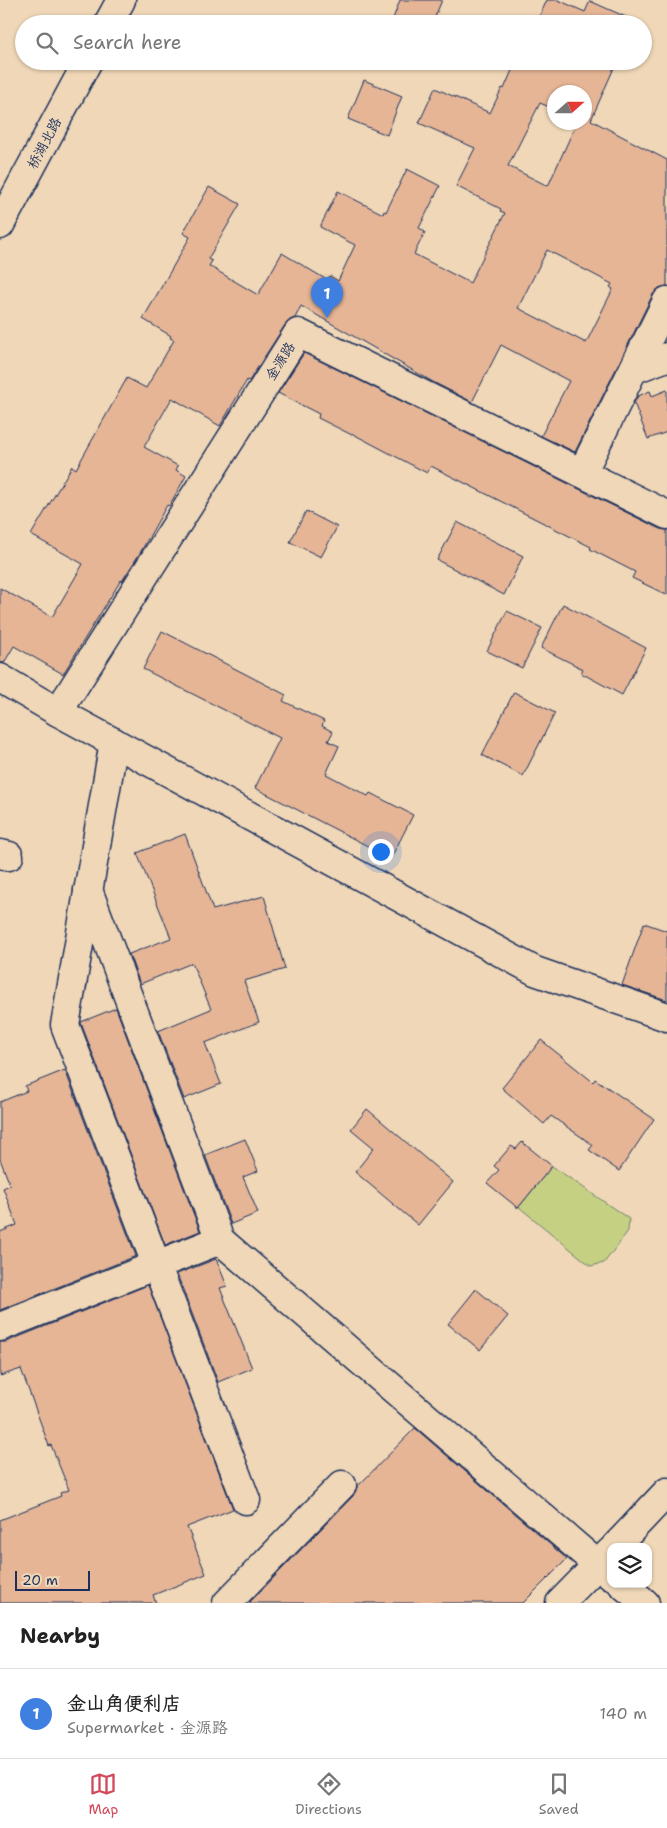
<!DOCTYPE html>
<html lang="en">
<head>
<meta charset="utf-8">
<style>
	:root { --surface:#fff; --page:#f2f2f2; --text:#222; --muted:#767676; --line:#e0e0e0; --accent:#d1495b }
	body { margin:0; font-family:"Shantell Sans","LXGW WenKai TC",sans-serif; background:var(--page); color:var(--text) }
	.controls { position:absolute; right:15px; bottom:15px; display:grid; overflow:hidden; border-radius:10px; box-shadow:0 1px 4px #0004 }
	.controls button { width:45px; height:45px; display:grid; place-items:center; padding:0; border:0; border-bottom:1px solid var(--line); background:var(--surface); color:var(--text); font:25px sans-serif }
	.compass { position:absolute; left:547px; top:85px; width:45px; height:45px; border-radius:50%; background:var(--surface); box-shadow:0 1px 4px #0004; rotate:69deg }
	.scale { position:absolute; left:15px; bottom:12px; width:75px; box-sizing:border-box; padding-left:5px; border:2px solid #1b2f5e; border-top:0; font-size:14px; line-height:18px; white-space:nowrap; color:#1b2f5e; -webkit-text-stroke:4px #efd7b7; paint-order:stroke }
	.you { position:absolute; left:380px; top:851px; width:18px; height:18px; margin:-12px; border:4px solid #fff; border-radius:50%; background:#1a73e8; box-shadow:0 0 0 8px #1a73e833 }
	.badge { display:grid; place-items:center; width:32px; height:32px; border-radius:50%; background:var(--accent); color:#fff; font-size:16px; font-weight:700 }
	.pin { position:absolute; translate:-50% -41px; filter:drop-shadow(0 1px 2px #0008) }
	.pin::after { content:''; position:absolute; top:26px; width:18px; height:15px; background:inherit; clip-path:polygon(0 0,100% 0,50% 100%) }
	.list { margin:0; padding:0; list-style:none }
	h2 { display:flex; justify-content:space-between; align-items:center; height:65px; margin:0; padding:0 20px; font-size:21px }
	h2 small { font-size:16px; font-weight:400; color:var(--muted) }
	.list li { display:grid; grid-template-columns:32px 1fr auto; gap:15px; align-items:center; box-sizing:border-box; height:90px; padding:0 20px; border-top:1px solid var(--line) }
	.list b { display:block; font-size:19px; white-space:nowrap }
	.list p { margin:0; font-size:16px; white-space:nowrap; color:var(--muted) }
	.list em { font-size:16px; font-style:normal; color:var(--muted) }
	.icon { flex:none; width:28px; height:28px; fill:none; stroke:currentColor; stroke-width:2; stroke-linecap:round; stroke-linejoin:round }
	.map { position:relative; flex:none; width:667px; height:1603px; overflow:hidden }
	.search { position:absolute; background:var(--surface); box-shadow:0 1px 4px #0004; left:15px; right:15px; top:15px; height:55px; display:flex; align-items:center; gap:12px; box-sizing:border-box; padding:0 18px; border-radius:28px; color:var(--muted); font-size:19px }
	.sheet { height:155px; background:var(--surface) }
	nav { display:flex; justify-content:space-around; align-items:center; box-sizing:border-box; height:70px; border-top:1px solid var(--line); background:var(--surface); font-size:14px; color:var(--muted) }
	nav a { display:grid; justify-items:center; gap:2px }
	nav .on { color:var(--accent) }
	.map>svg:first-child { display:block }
	.green { fill:#c5d083; stroke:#708070 }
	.building { fill:#e5b596; stroke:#1b2f5e; fill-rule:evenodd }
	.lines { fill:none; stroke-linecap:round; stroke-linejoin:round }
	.street-casing { stroke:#1b2f5e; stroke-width:31 }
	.secondary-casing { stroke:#1b2f5e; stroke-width:31 }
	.street { stroke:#efd7b7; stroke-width:28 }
	.secondary { stroke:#efd7b7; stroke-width:28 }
	.labels { text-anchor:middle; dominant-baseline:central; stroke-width:4; stroke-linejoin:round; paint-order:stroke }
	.street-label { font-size:14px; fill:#1b2f5e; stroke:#efd7b7 }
</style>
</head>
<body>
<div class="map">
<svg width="667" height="1603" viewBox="0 0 667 1603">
	<rect width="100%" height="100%" fill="#efd7b7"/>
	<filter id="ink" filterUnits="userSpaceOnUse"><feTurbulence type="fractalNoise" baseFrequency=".02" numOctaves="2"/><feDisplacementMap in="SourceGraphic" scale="10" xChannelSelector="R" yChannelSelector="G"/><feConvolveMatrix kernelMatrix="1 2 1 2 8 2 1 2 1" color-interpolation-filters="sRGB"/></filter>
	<g filter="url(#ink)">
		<!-- green -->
		<path class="green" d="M552,1166L629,1219L628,1231L604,1263L591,1266L519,1207Z"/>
		<!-- building -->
		<g class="building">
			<path d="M400,0H442L432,24H391Z"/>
			<path d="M547,0H558L585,12L590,1L635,21L634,24H536Z"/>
			<path d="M516,61H617L591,120L667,160V286L659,288L653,294L575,452L541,436L569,381L501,345L472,402L433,382L301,306L295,318L290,320L285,325L249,381L247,380L220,426L172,398L144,447L178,466L176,470L186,476L169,506L167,505L140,553L122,581L121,580L63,674L14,646L4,663L0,662V588L52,617L83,564L31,535L72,466L76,469L127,378L146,388L174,340L170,338L171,336L143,319L190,237L183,233L209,187L240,204L208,259L212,261L209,266L258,295L282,253L327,280L330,276L338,281L355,245L320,227L338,191L383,214L384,211L386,212L407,169L440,186L419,228L425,232L414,254L470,283L505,213L500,211L501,209L456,186L475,148L419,123L435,88L490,113L502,88L504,89ZM554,92H584V122H577L548,186L508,166L540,103L554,109ZM547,250L612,284L610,287L613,289L586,343L518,308Z"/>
			<path d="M364,80L402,96L387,135L348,119Z"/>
			<path d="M304,353L660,529L667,530V595L632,578L635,572L590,549L591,547L431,466L427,473L353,434L352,435L318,418L319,414L278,393Z"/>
			<path d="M667,390V432L648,439L634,403L638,396L650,391L652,396Z"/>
			<path d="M306,511L337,527L321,557L290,542Z"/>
			<path d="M457,522L523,556L504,595L437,560Z"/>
			<path d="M563,604L646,648L622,695L581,673L583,669L541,648Z"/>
			<path d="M507,611L542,628L522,668L487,651Z"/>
			<path d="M162,631L286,695L283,701L324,721L322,726L333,732L328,741L339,746L326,774L368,796L370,793L413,815L391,858L255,788L280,738L143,669Z"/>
			<path d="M514,692L555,713L523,776L482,755Z"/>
			<path d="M185,834L213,910L264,896L285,969L244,981L259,1022L205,1043L221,1084L184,1099L158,1031L211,1009L192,963L140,984L129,954L171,938L137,853Z"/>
			<path d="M644,923L667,931V1000L622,985Z"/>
			<path d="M116,1008L200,1231L165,1245L81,1023V1022Z"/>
			<path d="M541,1040L593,1082L595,1079L654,1119L619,1171L589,1150L593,1145L551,1116L544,1124L502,1088Z"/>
			<path d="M65,1070L136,1256L0,1310V1232L17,1225L3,1188L10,1185L0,1159V1102L27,1091L25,1086Z"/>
			<path d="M367,1109L453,1182L418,1225L355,1172L374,1148L351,1129Z"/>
			<path d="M245,1139L258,1171L243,1177L258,1213L231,1224L205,1155Z"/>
			<path d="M522,1142L552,1166L518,1208L487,1183L499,1170L494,1166L511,1146L516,1149Z"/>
			<path d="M216,1259L227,1286L220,1288L252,1368L218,1382L177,1274Z"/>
			<path d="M148,1285L233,1509L187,1527L206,1574L153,1595L156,1603H0V1520L61,1496L60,1493L69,1490L51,1445L49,1446L21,1369L0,1376V1342H6Z"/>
			<path d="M476,1289L508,1316L480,1350L448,1324Z"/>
			<path d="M415,1428L567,1559L523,1603H249L353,1496L357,1487Z"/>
		</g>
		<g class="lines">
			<!-- street casing -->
			<g class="street-casing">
				<g id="street">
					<path d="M634,369L667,357"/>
					<path d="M582,473L667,301"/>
					<path d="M0,678L58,712L535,971L667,1017"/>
					<path d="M58,712L298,333L667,515"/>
					<path d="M114,742L65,1025L246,1500"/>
					<path d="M0,854L9,856"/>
					<path d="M88,890L220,1240L611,1576"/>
					<path d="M0,1327L220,1240"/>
					<path d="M615,1547L667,1492"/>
					<path d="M622,1584L645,1603"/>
					<path d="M227,1603L342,1485"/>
					<path d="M560,1603L610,1552"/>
				</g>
			</g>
			<!-- secondary casing -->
			<g class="secondary-casing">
				<g id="secondary">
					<path d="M108,24L121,0"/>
					<path d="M0,225L88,61"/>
				</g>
			</g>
			<!-- street -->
			<use href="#street" class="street"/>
			<!-- secondary -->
			<use href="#secondary" class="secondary"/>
		</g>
	</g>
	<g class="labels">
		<!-- street labels -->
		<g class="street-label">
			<text transform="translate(44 143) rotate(-62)">桥湖北路</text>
			<text transform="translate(280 361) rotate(-58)">金源路</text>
		</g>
	</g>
</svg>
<div class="controls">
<button><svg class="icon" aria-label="layers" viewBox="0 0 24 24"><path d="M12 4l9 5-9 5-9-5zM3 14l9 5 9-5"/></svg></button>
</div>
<svg class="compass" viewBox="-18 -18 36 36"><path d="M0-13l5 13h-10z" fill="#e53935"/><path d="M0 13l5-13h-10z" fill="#767676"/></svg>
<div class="scale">20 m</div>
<div class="you"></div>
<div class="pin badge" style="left:327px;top:318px;background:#3f7fe0">1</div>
<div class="search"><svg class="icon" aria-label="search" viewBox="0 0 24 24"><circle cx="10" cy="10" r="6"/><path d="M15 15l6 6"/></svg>Search here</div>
</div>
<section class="sheet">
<h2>Nearby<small></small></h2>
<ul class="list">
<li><span class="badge" style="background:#3f7fe0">1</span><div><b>金山角便利店</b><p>Supermarket · 金源路</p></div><em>140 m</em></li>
</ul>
</section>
<nav>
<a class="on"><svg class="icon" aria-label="map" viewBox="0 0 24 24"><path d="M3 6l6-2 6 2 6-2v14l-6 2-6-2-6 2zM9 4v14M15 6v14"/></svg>Map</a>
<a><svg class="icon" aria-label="directions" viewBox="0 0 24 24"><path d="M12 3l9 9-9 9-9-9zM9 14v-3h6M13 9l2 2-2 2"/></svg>Directions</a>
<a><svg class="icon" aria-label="saved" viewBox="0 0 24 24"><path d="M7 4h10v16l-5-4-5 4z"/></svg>Saved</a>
</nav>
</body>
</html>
